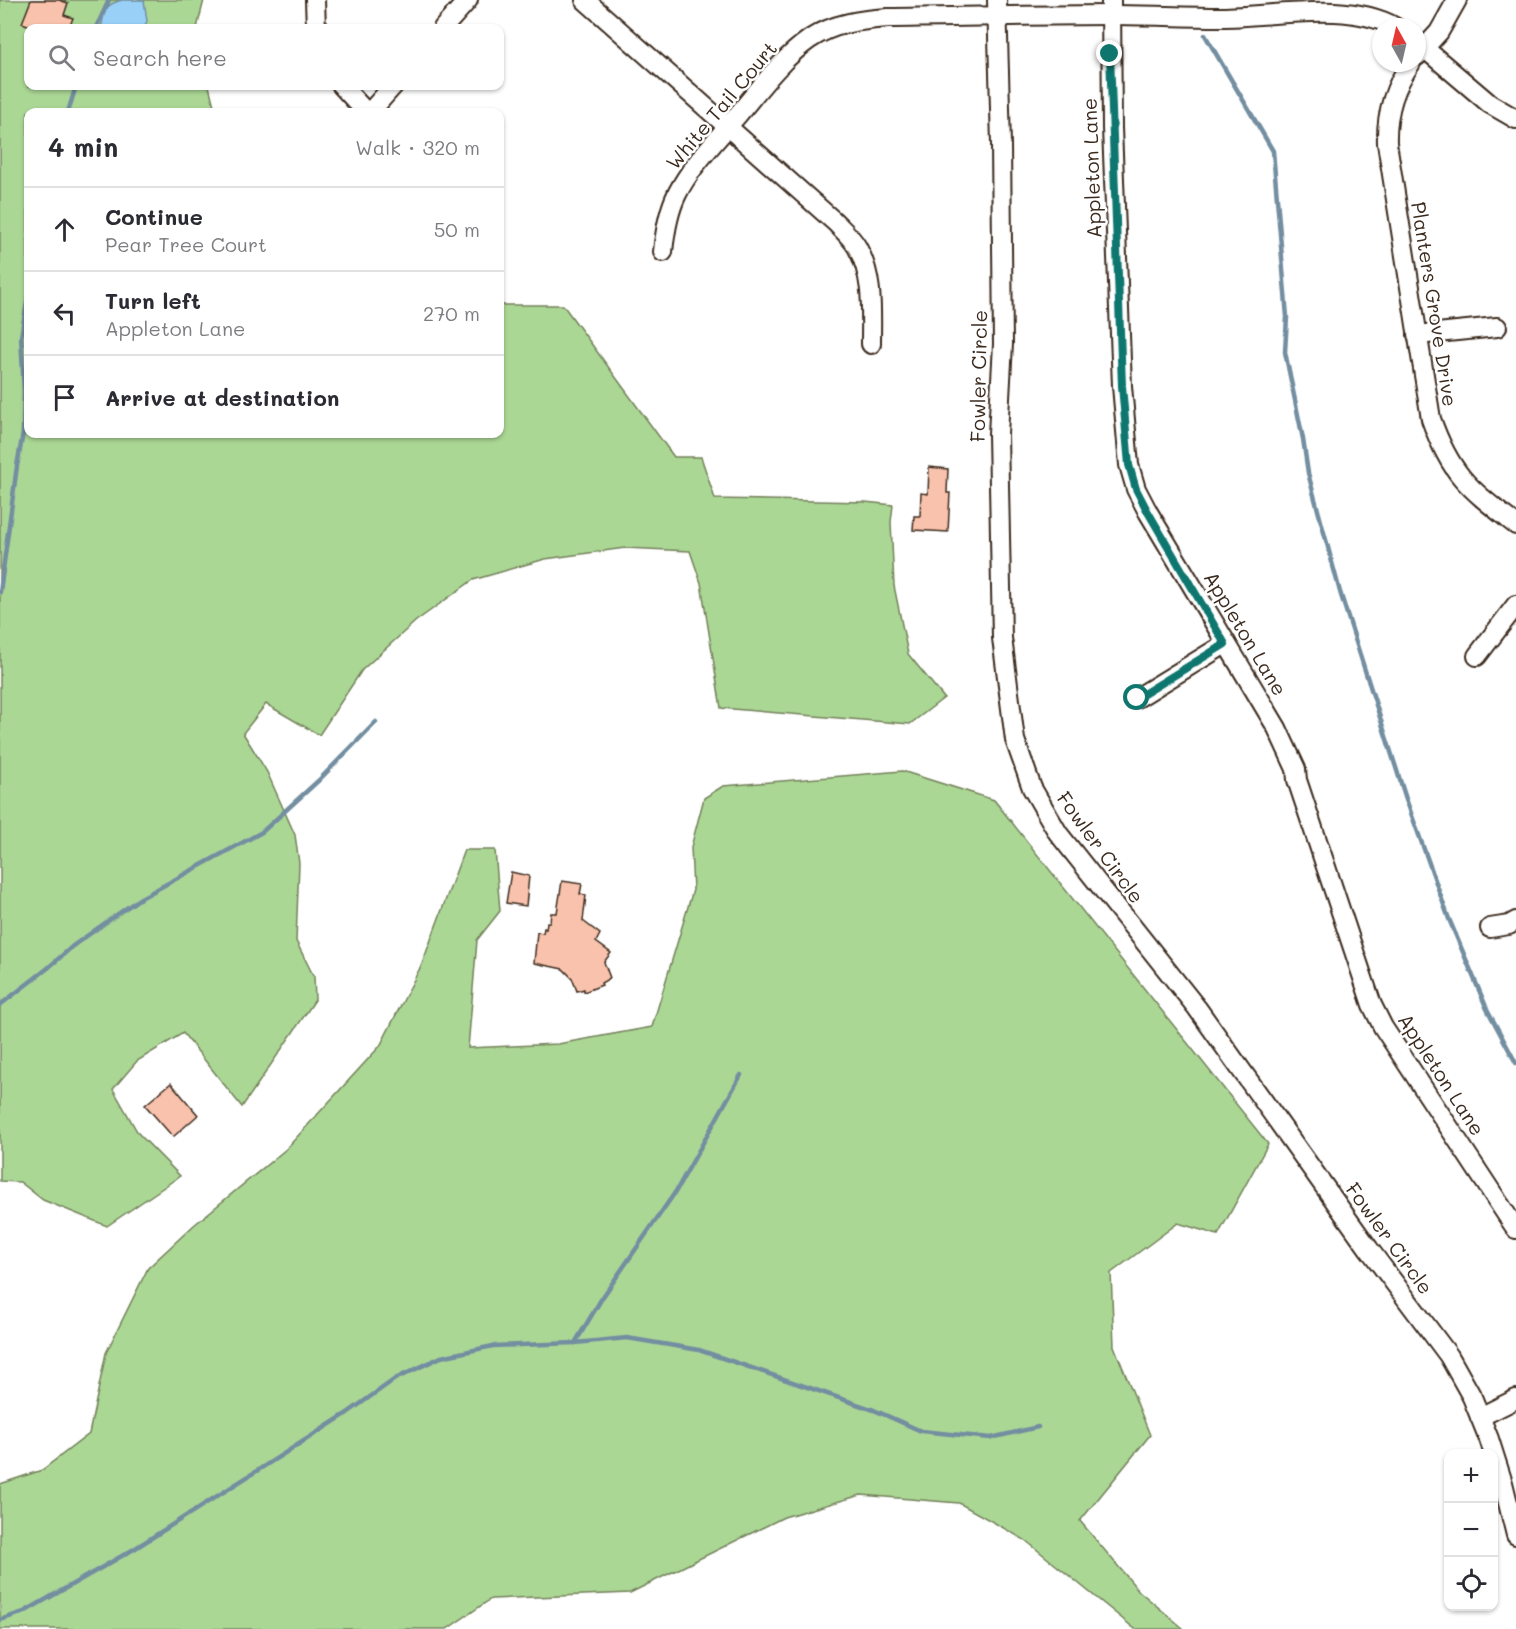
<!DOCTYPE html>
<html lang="en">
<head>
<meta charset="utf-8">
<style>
	:root { --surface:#fff; --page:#f2f2f3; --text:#2b2b33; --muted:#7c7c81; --line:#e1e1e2 }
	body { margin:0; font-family:Mali,sans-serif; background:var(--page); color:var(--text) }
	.controls { position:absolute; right:18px; bottom:18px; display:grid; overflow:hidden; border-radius:12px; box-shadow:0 2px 4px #0004 }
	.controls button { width:54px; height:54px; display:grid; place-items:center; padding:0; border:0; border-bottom:2px solid var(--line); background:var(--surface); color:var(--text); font:30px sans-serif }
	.compass { position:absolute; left:1372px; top:18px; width:54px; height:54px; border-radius:50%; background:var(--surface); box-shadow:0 2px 4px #0004; rotate:352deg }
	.stop { position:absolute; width:18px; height:18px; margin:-14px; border:4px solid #0f766e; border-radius:50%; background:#fff }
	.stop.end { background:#0f766e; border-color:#fff; box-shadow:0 2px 6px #0008 }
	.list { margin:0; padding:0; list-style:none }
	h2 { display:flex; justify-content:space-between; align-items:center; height:78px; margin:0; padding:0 24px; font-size:26px }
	h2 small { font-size:20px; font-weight:400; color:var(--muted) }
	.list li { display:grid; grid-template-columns:39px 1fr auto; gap:18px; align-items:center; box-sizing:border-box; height:84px; padding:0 24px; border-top:2px solid var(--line) }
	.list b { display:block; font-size:22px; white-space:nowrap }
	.list p { margin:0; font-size:20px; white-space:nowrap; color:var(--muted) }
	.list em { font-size:20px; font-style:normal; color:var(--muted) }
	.icon { flex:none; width:33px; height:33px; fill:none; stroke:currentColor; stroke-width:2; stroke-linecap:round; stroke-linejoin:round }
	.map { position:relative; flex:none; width:1516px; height:1629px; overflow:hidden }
	.search { position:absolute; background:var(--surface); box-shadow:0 2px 4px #0004; left:24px; top:24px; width:480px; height:66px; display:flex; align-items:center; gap:15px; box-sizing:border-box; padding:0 21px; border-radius:12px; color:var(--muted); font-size:22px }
	.panel { position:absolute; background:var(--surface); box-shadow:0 2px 4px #0004; left:24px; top:108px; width:480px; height:330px; border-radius:12px }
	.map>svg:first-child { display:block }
	.green { fill:#abd795; stroke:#73805a; stroke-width:1.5 }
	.water { fill:#98d0f7; stroke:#738ea0; stroke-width:1.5 }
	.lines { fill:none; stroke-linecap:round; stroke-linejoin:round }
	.stream { stroke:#738ea0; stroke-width:4.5 }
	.building { fill:#f8c2ac; stroke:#3b2a1e; stroke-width:1.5 }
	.street-casing { stroke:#3b2a1e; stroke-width:22 }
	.street { stroke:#fff; stroke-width:18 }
	.route { stroke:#0f766e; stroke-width:8 }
	.labels { text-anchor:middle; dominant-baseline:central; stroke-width:5; stroke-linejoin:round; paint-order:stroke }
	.street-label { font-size:20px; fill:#3b2a1e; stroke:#fff }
</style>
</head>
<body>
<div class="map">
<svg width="1516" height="1629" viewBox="0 0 1516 1629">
	<rect width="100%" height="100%" fill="#fff"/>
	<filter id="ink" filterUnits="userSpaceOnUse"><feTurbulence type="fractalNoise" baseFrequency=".0167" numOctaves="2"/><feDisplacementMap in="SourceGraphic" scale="12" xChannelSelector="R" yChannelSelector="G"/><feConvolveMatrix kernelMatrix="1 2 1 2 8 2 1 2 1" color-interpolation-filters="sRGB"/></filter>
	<g filter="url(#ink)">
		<!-- green -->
		<g class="green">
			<path d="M0,0H204L197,28H28V86H209L214,106L220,112H28V434H500V305H563L674,457H701L715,499L865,502L893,505L891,522L894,586L908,654L944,698L910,724L721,708L701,583L690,551L625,548L545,559L473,580L416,621L362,670L319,735L266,704L243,733L267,772L295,835L299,863L296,941L314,977L315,1000L242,1107L183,1033L137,1061L113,1089L138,1133L180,1176L107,1226L43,1200L20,1182L0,1181Z"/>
			<path d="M902,771L994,800L1268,1144L1218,1235L1178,1223L1111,1273L1114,1346L1150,1435L1080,1521L1139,1591L1184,1629H1135L1025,1540L959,1503L861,1495L784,1517L630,1593L491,1599L447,1629H0V1484L42,1470L89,1434L106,1353L148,1268L194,1225L286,1149L380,1046L422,964L464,850H495L500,911L477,940L468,1048L558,1044L652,1027L693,890L691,847L704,798L723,786Z"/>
		</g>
		<!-- water -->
		<path class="water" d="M122,0H144L147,21L144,28H101C105,11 103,5 122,0Z"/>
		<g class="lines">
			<!-- stream -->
			<g class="stream">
				<path d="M96,28L109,0"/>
				<path d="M1205,35L1273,151L1287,317L1285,352L1303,439L1308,473L1340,592L1406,799L1449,919L1487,1009L1516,1063"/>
				<path d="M68,112L76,86"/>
				<path d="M0,592L17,466L23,433L24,391L21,337L28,297"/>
				<path d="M0,1005L48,968L74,945L139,899L262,832L319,780L376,722"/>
				<path d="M575,1343L602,1298L676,1191L741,1075"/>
				<path d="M0,1620L24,1612L134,1549L346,1414L395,1379L441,1357L493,1346L575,1343L627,1338L699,1350L874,1410L921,1431L991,1438L1038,1427"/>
			</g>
		</g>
		<!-- building -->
		<g class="building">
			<path d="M31,0H59L68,3L64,15L73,18L69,28H36L22,23Z"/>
			<path d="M929,467L948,469L947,493H950L948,532L913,530L914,516H920L921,493L928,494Z"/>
			<path d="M511,872L529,876L526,906L506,903Z"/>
			<path d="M562,881L582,884L580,894L586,895L583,921L600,934L596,942L611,953L604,962L610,978L601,983L602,985L584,992V989L577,991L572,978L563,969L534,963L537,932L543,933L544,928L546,929L547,922H550L551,913H557Z"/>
			<path d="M171,1083L198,1115L173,1137L145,1105Z"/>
		</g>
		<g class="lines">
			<!-- street casing -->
			<g class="street-casing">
				<g id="street">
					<path d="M315,0L316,28"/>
					<path d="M585,0L835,222C842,229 852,238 857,247C874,277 871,311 871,344"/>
					<path d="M997,0L1001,145L1003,344L998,434L1002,638L1015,740L1032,788L1058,833L1197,1008L1369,1249L1449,1356L1472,1397L1489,1439L1503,1483L1516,1535"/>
					<path d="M1111,0L1112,128L1122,386L1129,465L1136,489L1148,512L1277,728L1296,769L1297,780L1372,1005L1383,1027L1516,1229"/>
					<path d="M443,28L468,0"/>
					<path d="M1417,42L1490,104L1516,119"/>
					<path d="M1417,56L1439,32L1457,0"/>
					<path d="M1411,63C1394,87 1386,113 1387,143L1431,419C1451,476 1470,489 1516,525"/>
					<path d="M342,86L366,112"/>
					<path d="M370,112L393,86"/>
					<path d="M663,252C665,232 668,212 677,194C691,166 715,142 735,118C758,91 780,60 810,39C834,23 861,20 888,18C963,17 1037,15 1111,15C1148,15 1184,17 1221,17C1274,17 1347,0 1395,27"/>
					<path d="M1417,335L1497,327"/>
					<path d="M1477,656L1516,605"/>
					<path d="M1137,698L1225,644"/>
					<path d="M1490,928L1509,925L1516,921"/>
					<path d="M1480,1417L1516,1399"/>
				</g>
			</g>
			<!-- street -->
			<use href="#street" class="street"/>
		</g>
	</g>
	<g class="lines" filter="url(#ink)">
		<!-- route -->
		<path class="route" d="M1110,54L1122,386L1129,465L1136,489L1148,512L1225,644L1137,698"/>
	</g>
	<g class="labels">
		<!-- street labels -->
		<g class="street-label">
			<text transform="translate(721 105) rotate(-50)">White Tail Court</text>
			<text transform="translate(1091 168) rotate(-92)">Appleton Lane</text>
			<text transform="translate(1435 304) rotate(81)">Planters Grove Drive</text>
			<text transform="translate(978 376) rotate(-89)">Fowler Circle</text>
			<text transform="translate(1246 633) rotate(59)">Appleton Lane</text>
			<text transform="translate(1101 847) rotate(54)">Fowler Circle</text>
			<text transform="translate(1442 1074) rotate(57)">Appleton Lane</text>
			<text transform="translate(1390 1238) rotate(54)">Fowler Circle</text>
		</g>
	</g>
</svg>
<div class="controls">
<button>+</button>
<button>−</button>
<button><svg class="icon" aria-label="locate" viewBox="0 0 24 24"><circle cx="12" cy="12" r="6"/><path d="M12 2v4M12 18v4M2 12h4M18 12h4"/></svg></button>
</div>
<svg class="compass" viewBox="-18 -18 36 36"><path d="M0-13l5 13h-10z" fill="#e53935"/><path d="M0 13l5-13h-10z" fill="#7c7c81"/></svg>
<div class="stop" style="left:1137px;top:698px"></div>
<div class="stop end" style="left:1110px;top:54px"></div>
<div class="search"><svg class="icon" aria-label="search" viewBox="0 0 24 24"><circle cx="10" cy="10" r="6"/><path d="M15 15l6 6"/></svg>Search here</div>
<section class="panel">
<h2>4 min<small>Walk · 320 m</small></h2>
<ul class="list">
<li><svg class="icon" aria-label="ahead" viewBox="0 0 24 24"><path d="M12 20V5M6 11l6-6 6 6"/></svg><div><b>Continue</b><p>Pear Tree Court</p></div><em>50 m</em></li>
<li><svg class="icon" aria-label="left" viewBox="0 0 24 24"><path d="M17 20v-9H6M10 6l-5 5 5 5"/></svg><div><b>Turn left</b><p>Appleton Lane</p></div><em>270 m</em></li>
<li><svg class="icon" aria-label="arrive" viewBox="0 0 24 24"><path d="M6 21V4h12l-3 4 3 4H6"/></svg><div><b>Arrive at destination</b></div></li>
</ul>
</section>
</div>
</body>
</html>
